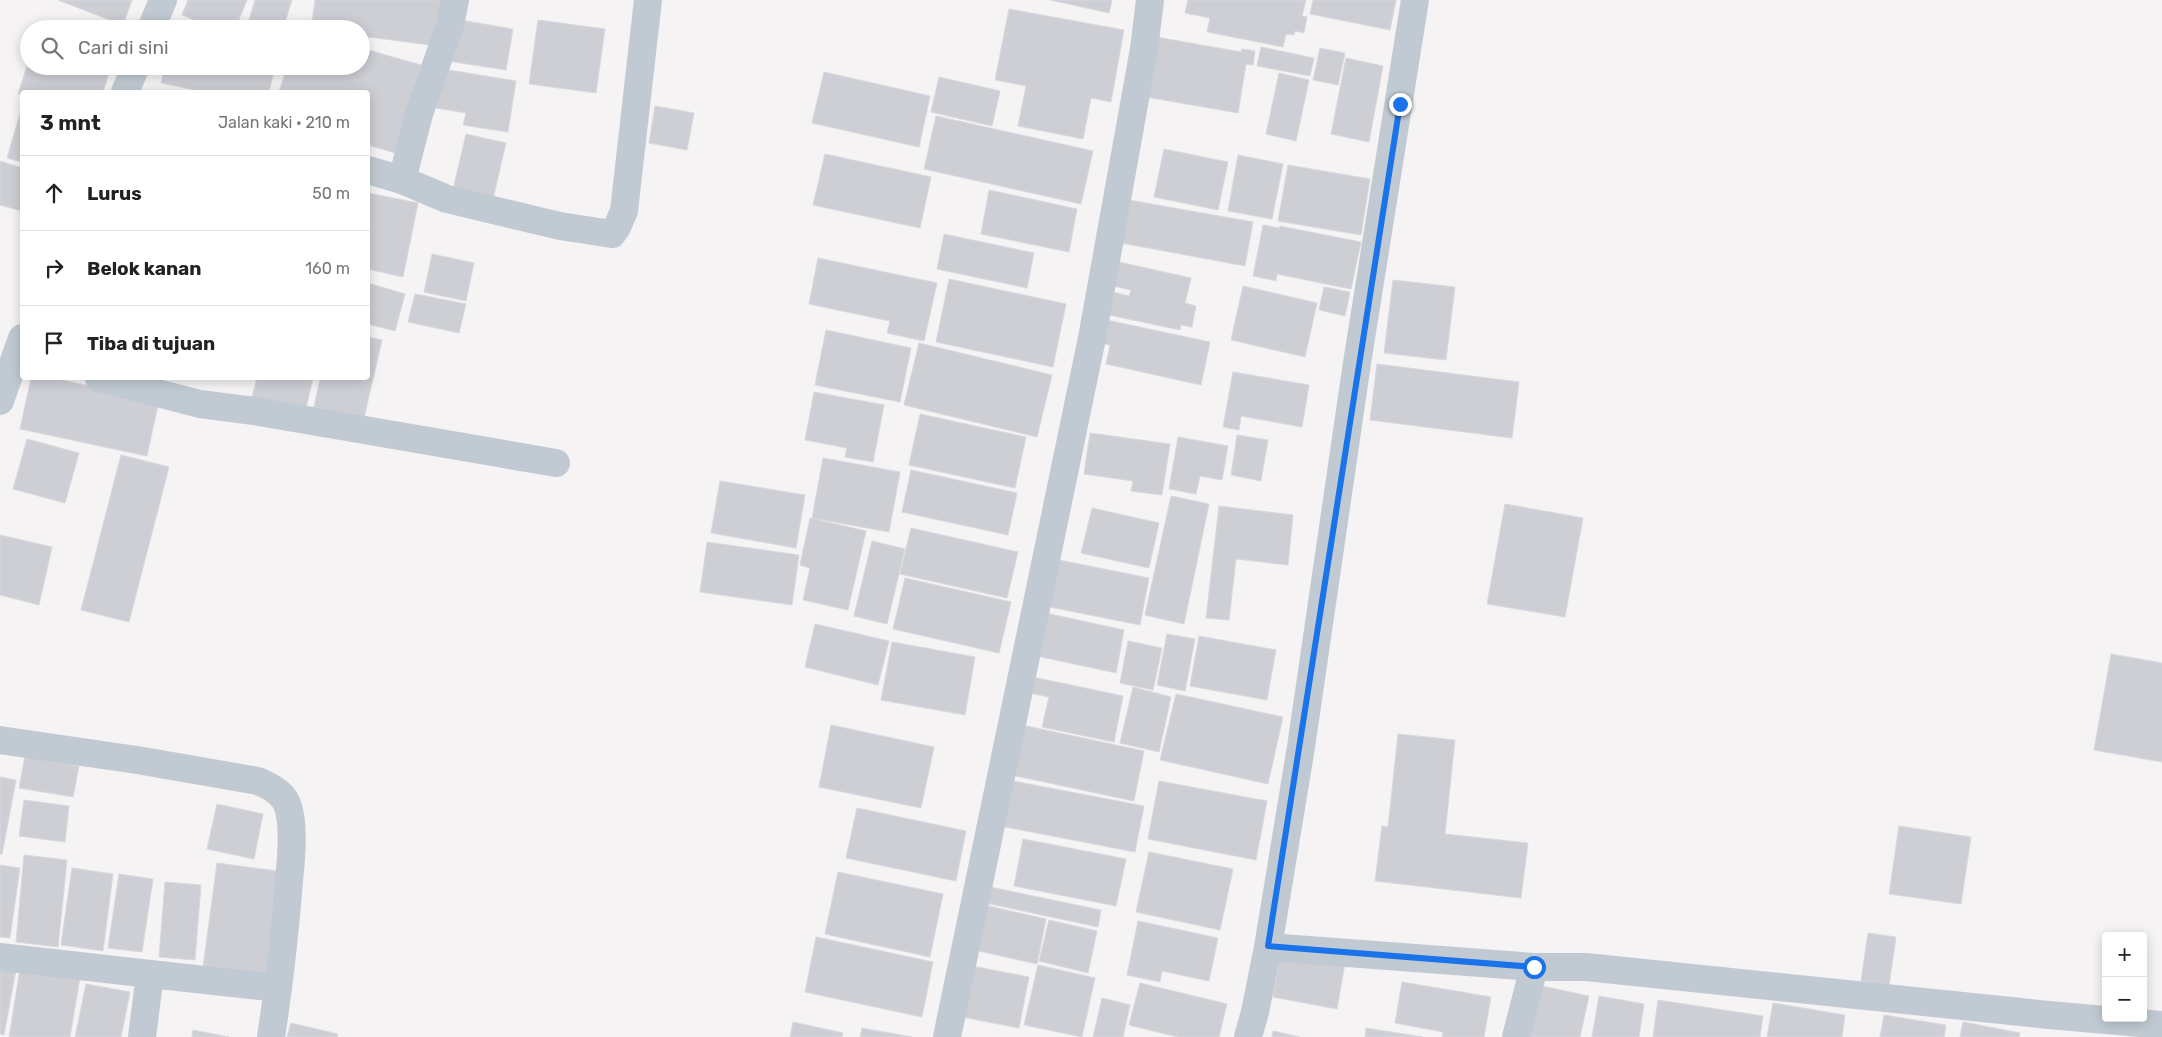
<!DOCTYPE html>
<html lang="id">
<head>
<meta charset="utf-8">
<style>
	:root { --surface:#fff; --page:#f2f2f2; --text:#222; --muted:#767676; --line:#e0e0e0 }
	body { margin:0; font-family:Rubik,sans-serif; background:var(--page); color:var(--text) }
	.controls { position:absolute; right:15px; bottom:15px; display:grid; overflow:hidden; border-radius:5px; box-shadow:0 2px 12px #0003 }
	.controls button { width:45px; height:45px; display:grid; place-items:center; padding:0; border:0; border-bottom:1px solid var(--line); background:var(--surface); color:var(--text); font:25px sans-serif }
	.stop { position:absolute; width:15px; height:15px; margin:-11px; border:4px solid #1a73e8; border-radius:50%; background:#fff }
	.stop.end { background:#1a73e8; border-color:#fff; box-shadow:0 1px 5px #0008 }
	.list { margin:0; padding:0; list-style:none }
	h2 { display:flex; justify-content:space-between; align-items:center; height:65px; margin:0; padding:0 20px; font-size:21px }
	h2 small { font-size:16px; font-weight:400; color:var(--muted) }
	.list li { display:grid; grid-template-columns:32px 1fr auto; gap:15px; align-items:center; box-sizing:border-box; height:75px; padding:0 20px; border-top:1px solid var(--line) }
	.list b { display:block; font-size:19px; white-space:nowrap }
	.list em { font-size:16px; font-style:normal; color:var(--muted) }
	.icon { flex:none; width:28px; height:28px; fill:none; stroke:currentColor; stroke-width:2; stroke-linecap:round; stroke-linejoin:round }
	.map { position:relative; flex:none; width:2162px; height:1037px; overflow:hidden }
	.search { position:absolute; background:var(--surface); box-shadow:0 2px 12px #0003; left:20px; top:20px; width:350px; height:55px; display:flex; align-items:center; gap:12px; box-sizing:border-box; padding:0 18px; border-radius:28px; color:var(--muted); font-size:19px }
	.panel { position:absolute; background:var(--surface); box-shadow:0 2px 12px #0003; left:20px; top:90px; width:350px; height:290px; border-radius:5px }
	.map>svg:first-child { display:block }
	.building { fill:#cdcfd5; stroke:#d7d9de }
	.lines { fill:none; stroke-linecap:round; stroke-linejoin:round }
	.minor { stroke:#c1cad2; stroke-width:28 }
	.route { stroke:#1a73e8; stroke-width:6 }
</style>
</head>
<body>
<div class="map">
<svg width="2162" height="1037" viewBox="0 0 2162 1037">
	<rect width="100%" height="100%" fill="#f5f3f3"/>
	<!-- building -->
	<g class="building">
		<path d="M58,0H132L123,25Z"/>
		<path d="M188,0H247L235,29H217L182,15Z"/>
		<path d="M255,0H292L283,29H246Z"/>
		<path d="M315,0H444L438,46L361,36V29H311Z"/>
		<path d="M1050,0H1112L1109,13Z"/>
		<path d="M1188,0H1306L1302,16L1307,17L1304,33L1295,31L1294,35L1286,34L1283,47L1207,32L1210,18L1185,13Z"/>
		<path d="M1313,0H1396L1390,30L1310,14Z"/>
		<path d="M1009,9L1124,30L1111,102L1091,98L1083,139L1018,126L1026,86L995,80Z"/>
		<path d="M455,19L513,29L506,70L448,61Z"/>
		<path d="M538,20L605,29L596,93L529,84Z"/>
		<path d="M175,23L197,29H174Z"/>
		<path d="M1156,37L1241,52L1242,49L1255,51L1253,65L1246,64L1238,113L1146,97Z"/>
		<path d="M1261,47L1314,58L1310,76L1257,66Z"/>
		<path d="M361,48L421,65L395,153L368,145V92H279L287,66H361Z"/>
		<path d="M1320,48L1345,53L1338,85L1313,80Z"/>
		<path d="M1346,58L1383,66L1369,142L1331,134Z"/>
		<path d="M29,60V66H111L103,92H22V95L18,94Z"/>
		<path d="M165,66H275L269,92H204L161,83Z"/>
		<path d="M443,69L516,81L508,132L463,125L466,113L436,108Z"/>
		<path d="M824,72L930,96L919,147L812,123Z"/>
		<path d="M1279,73L1309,80L1296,141L1266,134Z"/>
		<path d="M939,77L1000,91L992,126L931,112Z"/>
		<path d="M655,106L694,113L687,150L649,143Z"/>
		<path d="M22,107V162L7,158Z"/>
		<path d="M936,116L1093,151L1081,204L924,169Z"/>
		<path d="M466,134L506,143L492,203L452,194Z"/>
		<path d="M1164,149L1228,162L1218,210L1154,197Z"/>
		<path d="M825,154L931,177L920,228L813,205Z"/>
		<path d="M1238,155L1283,164L1272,219L1228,211Z"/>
		<path d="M0,161L22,168V211L0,205Z"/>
		<path d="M1288,165L1370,179L1361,235L1278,221Z"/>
		<path d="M989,190L1077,209L1069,252L981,234Z"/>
		<path d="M368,193L418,203L403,277L368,269Z"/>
		<path d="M1129,200L1253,222L1245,266L1121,243Z"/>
		<path d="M1263,225L1279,228L1280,226L1361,242L1351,289L1277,274L1276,281L1253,276Z"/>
		<path d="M944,234L1034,253L1027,288L937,269Z"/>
		<path d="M432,254L474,263L466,301L424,292Z"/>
		<path d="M818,258L937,283L924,341L887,333L890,321L809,304Z"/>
		<path d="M1110,260L1191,278L1185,303L1196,306L1192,327L1181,325L1180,330L1100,313L1105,290L1129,296L1131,290L1105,284Z"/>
		<path d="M949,279L1066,304L1053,367L936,342Z"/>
		<path d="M1393,280L1455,287L1446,360L1384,353Z"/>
		<path d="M368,283L405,294L395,331L368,324Z"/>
		<path d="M1243,286L1317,303L1305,357L1231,340Z"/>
		<path d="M1324,287L1350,292L1345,316L1319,310Z"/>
		<path d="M415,294L466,304L459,333L408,322Z"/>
		<path d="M1097,318L1210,342L1201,385L1106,364L1110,345L1092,341Z"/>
		<path d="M826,330L911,348L900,402L815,385Z"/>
		<path d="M368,337L382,340L364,418L314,407L320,378H368Z"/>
		<path d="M919,343L1052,375L1037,437L904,405Z"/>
		<path d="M1377,364L1519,382L1512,438L1370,420Z"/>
		<path d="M1233,372L1309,385L1302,427L1241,416L1239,430L1223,427Z"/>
		<path d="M31,378H51L159,400L147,456L20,429Z"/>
		<path d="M257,378H313L306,408L252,397Z"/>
		<path d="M814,392L884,405L873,462L845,457L847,448L805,440Z"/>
		<path d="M920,414L1026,437L1015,488L909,465Z"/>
		<path d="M1090,433L1170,444L1162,495L1131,491L1133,481L1084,474Z"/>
		<path d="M1237,435L1268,440L1261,481L1231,475Z"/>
		<path d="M1178,437L1228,446L1222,480L1200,476L1196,494L1169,489Z"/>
		<path d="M27,439L79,453L65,503L13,489Z"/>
		<path d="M121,455L169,467L129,622L81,610Z"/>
		<path d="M823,458L900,472L889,532L812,518Z"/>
		<path d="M911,470L1017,493L1008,535L902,512Z"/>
		<path d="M720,481L805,495L796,548L711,533Z"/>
		<path d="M1171,496L1209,504L1184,624L1145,615Z"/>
		<path d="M1505,504L1583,518L1565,617L1487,604Z"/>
		<path d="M1219,506L1293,515L1288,565L1236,559L1229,620L1206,618Z"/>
		<path d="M1092,508L1159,523L1149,568L1081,553Z"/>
		<path d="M810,518L866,531L848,610L803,600L810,568L800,565Z"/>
		<path d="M911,528L1018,552L1007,598L900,574Z"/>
		<path d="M0,535L52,547L39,605L0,595Z"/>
		<path d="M872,541L905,549L887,624L854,616Z"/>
		<path d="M707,542L799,555L792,605L700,592Z"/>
		<path d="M1049,558L1149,578L1140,625L1040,605Z"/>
		<path d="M905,578L1011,602L999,653L893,629Z"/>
		<path d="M1041,612L1124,630L1116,673L1032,655Z"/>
		<path d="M815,624L889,641L878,685L805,667Z"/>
		<path d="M1167,634L1195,639L1185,691L1157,685Z"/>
		<path d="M1199,636L1276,650L1267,700L1190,686Z"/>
		<path d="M1128,641L1162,648L1153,690L1120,683Z"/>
		<path d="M892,642L975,657L965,715L881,700Z"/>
		<path d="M2111,654L2162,663V762L2094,750Z"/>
		<path d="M1028,676L1123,696L1114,742L1042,727L1049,697L1025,692Z"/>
		<path d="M1133,687L1171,697L1159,752L1120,743Z"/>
		<path d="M1176,694L1283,717L1268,784L1160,760Z"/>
		<path d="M831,725L934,747L921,808L819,787Z"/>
		<path d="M1022,725L1144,751L1134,801L1011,775Z"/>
		<path d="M1398,734L1455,740L1445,834L1528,843L1521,898L1375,881L1382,826L1388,827Z"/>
		<path d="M25,756L79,766L73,797L19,788Z"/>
		<path d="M0,777L16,780L2,854H0Z"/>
		<path d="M1008,780L1144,806L1135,852L1000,826Z"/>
		<path d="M1159,781L1267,801L1256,860L1148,839Z"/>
		<path d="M24,800L69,806L65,842L19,836Z"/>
		<path d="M217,804L263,814L254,859L207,849Z"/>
		<path d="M857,808L966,831L956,881L846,858Z"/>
		<path d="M1899,826L1971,837L1961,904L1889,894Z"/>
		<path d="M1023,839L1126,859L1116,906L1014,886Z"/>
		<path d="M1149,852L1233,869L1220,930L1136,912Z"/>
		<path d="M24,855L67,860L58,947L16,942Z"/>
		<path d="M217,863L285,872L271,976L203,967Z"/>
		<path d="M0,865L20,868L10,938L0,937Z"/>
		<path d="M72,868L113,874L103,951L61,945Z"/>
		<path d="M838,872L943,894L930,957L825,934Z"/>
		<path d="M119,874L153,879L142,952L108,948Z"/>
		<path d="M165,882L201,885L195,960L159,957Z"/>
		<path d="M990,887L1101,910L1098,927L986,903Z"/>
		<path d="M984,905L1046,919L1037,964L974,950Z"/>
		<path d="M1049,920L1097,931L1088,973L1039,961Z"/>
		<path d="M1138,921L1218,938L1209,981L1162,971L1160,982L1127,975Z"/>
		<path d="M1868,933L1896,937L1889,986L1861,981Z"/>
		<path d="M816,937L933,962L922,1017L805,992Z"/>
		<path d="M1281,952L1345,963L1337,1009L1273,997Z"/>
		<path d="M1038,965L1095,978L1082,1037L1024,1025Z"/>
		<path d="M972,966L1029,977L1019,1028L962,1017Z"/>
		<path d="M0,967L16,970L4,1035L0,1034Z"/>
		<path d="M20,969L80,978L70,1037H9Z"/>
		<path d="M1402,982L1491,997L1484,1037H1442L1443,1032L1395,1023Z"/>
		<path d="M1140,983L1227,1004L1219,1037H1178L1129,1025Z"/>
		<path d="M86,984L130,992L121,1037H75Z"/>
		<path d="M1537,985L1589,996L1580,1037H1526Z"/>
		<path d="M1599,996L1644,1004L1639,1037H1592Z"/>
		<path d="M1102,998L1130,1005L1123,1037H1093Z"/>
		<path d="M1658,1000L1763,1016L1760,1037H1653Z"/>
		<path d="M1773,1003L1845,1015L1842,1037H1767Z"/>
		<path d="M1884,1015L1946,1025L1944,1037H1880Z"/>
		<path d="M793,1022L843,1033L842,1037H790Z"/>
		<path d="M1963,1022L2020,1033L2019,1037H1960Z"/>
		<path d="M291,1023L338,1034L337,1037H287Z"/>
		<path d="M862,1028L912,1037H860Z"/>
		<path d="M1366,1028L1423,1037H1365Z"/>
		<path d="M193,1030L229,1037H192Z"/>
		<path d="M1273,1031L1300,1037H1272Z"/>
	</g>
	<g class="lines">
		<!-- minor -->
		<g class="minor">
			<path d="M1415,0L1357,363L1301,747L1268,947L1534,967"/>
			<path d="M151,29L163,0"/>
			<path d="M125,92L136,66"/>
			<path d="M368,170L402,180L447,199L560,226L612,234L617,227L624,211L648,0"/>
			<path d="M402,180L419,114L450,25L455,0"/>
			<path d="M99,378L200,404L254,411L556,463"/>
			<path d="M0,401L22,338"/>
			<path d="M0,740L137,760L258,781C269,786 282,792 287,804C295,823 291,861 289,881C285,933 279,985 271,1037"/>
			<path d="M0,957L150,974L142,1037"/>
			<path d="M150,974L278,988"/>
			<path d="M947,1037L1092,338L1144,49L1150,0"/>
			<path d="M1248,1037L1255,1012L1268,947"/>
			<path d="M1516,1037L1534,967H1586L2049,1015L2162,1025"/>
		</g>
	</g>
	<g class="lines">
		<!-- route -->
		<path class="route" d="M1400,104C1354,385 1314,666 1268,946L1534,967"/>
	</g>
</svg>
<div class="controls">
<button>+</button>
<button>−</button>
</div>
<div class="stop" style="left:1534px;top:967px"></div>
<div class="stop end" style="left:1400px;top:104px"></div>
<div class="search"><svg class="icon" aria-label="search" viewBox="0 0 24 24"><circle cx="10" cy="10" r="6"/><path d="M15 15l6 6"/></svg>Cari di sini</div>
<section class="panel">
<h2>3 mnt<small>Jalan kaki · 210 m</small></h2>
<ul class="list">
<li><svg class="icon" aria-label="ahead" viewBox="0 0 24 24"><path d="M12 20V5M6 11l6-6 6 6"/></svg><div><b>Lurus</b></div><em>50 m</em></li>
<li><svg class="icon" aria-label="right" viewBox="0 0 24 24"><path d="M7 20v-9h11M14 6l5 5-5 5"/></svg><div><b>Belok kanan</b></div><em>160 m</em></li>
<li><svg class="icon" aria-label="arrive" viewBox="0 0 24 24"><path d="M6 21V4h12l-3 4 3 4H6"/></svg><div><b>Tiba di tujuan</b></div></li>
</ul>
</section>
</div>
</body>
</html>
